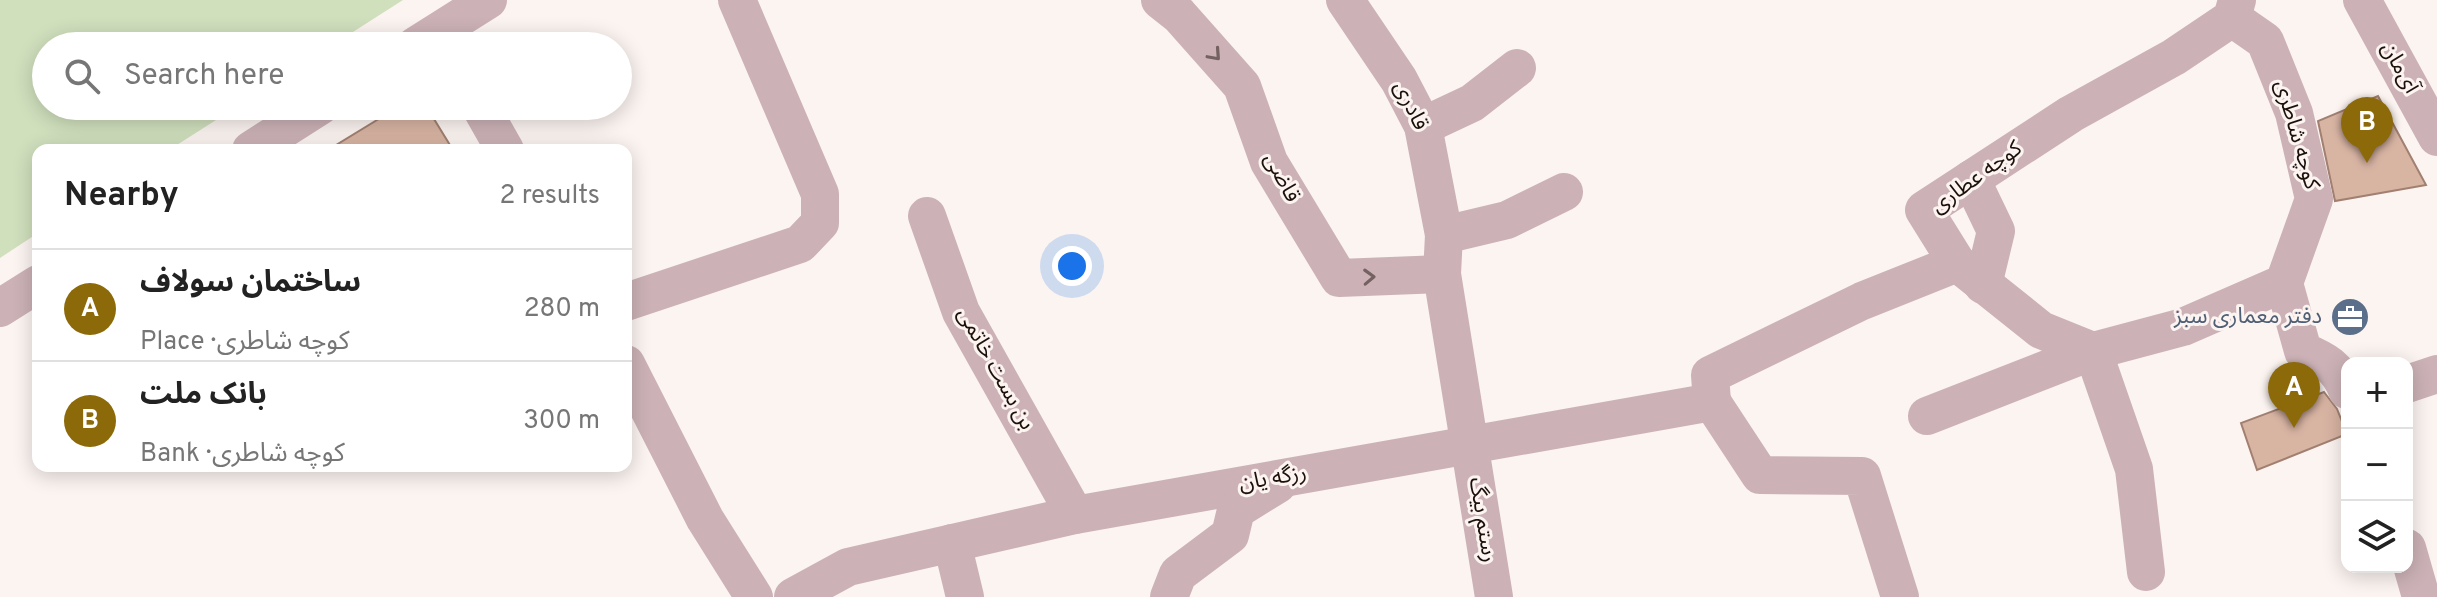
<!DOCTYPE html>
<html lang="en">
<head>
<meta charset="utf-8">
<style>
	:root { --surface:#fff; --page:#f6f6f6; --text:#222; --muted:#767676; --line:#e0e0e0; --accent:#8c6909 }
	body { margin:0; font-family:Overpass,"Noto Sans Arabic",sans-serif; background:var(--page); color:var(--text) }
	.controls { position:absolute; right:24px; bottom:24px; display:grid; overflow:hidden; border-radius:16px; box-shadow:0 4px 20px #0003 }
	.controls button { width:72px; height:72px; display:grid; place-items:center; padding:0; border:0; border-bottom:2px solid var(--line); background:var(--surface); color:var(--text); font:40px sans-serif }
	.you { position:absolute; left:1072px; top:266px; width:28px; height:28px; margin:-20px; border:6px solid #fff; border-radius:50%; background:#1a73e8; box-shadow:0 0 0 12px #1a73e833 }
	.badge { display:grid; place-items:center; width:52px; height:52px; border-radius:50%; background:var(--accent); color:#fff; font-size:26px; font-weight:700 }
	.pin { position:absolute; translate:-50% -66px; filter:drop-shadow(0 2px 4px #0008) }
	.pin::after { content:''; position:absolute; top:42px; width:28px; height:24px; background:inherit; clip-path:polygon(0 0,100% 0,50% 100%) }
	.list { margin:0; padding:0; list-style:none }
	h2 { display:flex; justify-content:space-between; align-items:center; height:104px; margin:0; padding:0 32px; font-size:34px }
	h2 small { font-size:26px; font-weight:400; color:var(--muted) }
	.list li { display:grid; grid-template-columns:52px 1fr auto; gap:24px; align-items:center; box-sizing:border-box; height:112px; padding:0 32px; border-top:2px solid var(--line) }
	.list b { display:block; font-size:30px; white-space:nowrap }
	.list p { margin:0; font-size:26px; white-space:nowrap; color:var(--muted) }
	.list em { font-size:26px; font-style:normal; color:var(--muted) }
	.icon { flex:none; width:44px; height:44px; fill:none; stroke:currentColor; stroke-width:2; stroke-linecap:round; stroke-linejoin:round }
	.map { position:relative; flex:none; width:2437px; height:597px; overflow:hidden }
	.search { position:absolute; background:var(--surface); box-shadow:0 4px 20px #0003; left:32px; top:32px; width:600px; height:88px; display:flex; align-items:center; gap:20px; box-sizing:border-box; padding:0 28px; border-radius:44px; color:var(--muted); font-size:30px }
	.panel { position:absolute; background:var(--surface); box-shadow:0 4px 20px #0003; left:32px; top:144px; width:600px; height:328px; border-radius:16px }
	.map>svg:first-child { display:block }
	.green { fill:#d0e0bd }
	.building { fill:#d8b4a3; stroke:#a28071; stroke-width:2 }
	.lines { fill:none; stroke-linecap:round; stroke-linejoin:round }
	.minor { stroke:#ccb2b7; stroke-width:38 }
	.oneway { stroke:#746160 }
	.labels { text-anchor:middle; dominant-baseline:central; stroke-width:6; stroke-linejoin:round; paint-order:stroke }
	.street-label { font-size:22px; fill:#1c100a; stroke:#fcf4f1 }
	.service-label { font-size:22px; fill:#4e5e75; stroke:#fcf4f1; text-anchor:end }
</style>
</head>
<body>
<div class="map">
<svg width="2437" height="597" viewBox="0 0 2437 597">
	<rect width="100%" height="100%" fill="#fcf4f1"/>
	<!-- green -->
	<path class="green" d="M0,0H403L331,46H46V106H238L169,150H38V233L0,258Z"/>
	<!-- building -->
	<g class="building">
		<path d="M2378,96L2426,185L2335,201L2318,121Z"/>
		<path d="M400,106H426L453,150H328Z"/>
		<path d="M2324,392L2337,409L2347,434L2257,470L2241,423Z"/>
	</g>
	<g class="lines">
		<!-- minor -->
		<g class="minor">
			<path d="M1160,0L1179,15L1242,86L1269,162L1339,278L1442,274"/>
			<path d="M1345,0L1399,80L1423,126L1444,235L1442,274L1494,597"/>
			<path d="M2362,0L2437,137"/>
			<path d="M415,46L488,0"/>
			<path d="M480,106L505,150"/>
			<path d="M1423,126L1472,103L1517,68"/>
			<path d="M251,150L320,106"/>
			<path d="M1971,179L1996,231L1983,285"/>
			<path d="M927,216L961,312L1075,515"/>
			<path d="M1444,235L1507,220L1564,192"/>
			<path d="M1957,263L2041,330L2093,351L2183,327L2284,283L2314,199L2294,113L2265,41L2232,18"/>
			<path d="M2284,283L2303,351C2325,360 2338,367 2347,390"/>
			<path d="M626,302L800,244L820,223V194L737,0"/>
			<path d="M0,308L38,284"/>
			<path d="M626,364L705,519L754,597"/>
			<path d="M2407,384L2437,374"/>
			<path d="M1712,402L1710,375L1862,301L1957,263L1924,210L2071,114L2174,57L2232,18L2237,0"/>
			<path d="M1927,416L2093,351L2134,469L2146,572"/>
			<path d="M952,543L965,597"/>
			<path d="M2407,548L2421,597"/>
			<path d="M793,597L848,567L1075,515L1712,402L1760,475L1862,476L1900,597"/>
			<path d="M1169,597L1178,574L1230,535L1236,510L1278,484"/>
		</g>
	</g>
	<!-- one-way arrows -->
	<defs><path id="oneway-chevron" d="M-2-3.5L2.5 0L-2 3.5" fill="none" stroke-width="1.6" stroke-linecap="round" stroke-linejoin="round" transform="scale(2)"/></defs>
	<g class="oneway">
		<use href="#oneway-chevron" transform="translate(1215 55) rotate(48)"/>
		<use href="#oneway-chevron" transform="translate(1369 277) rotate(-2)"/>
	</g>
	<!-- icons -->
	<defs>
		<g id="office-disc" transform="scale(2)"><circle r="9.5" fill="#5c6f8a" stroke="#fcf4f1"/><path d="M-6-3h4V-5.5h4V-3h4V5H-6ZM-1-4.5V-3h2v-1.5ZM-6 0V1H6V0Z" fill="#fff"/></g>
	</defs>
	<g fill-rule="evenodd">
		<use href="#office-disc" x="2350" y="317"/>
	</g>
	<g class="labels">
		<!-- street labels -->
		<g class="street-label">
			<text transform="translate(2399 68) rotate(61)">آی‌مان</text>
			<text transform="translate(1410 106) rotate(64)">قادری</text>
			<text transform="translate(2296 135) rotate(74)">کوچه شاطری</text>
			<text transform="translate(1281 178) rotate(62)">قاضی</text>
			<text transform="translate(1977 178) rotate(-36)">کوچه عطاری</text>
			<text transform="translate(995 369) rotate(61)">بن بست خاتمی</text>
			<text transform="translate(1273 479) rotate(-10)">رزگه یان</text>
			<text transform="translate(1482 520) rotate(81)">رستم بیگ</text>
		</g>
		<!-- service labels -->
		<g class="service-label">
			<text x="2322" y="317">دفتر معماری سبز</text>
		</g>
	</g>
</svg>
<div class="controls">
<button>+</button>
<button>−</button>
<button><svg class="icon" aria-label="layers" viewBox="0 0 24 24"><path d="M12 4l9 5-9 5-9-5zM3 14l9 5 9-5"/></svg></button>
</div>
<div class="you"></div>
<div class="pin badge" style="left:2294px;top:428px">A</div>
<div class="pin badge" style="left:2367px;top:163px">B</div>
<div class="search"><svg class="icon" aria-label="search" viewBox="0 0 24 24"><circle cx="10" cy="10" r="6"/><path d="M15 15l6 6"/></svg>Search here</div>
<section class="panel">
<h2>Nearby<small>2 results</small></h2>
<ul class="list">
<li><span class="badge">A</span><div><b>ساختمان سولاف</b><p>Place · کوچه شاطری</p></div><em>280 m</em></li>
<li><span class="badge">B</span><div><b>بانک ملت</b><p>Bank · کوچه شاطری</p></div><em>300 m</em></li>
</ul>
</section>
</div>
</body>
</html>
